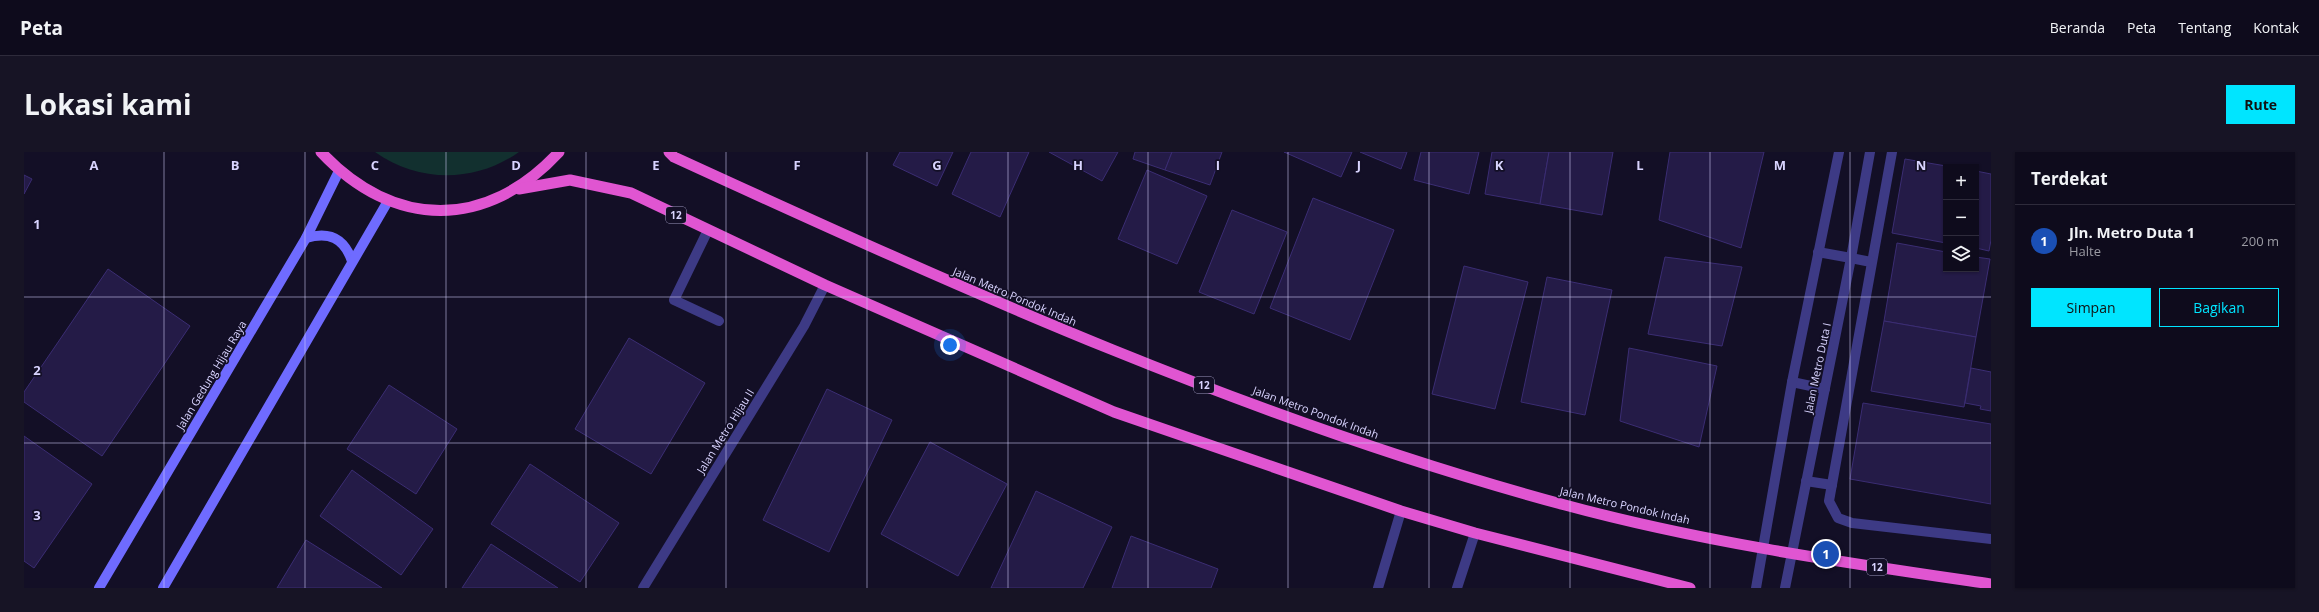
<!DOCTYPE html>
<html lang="id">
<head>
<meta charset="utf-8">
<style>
	:root { --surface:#0e0b1c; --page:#171425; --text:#f1f3f6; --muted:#9b9ba3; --line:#2e2b3b; --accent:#00e5ff }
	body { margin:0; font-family:"Open Sans",sans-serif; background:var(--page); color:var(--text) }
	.controls { position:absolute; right:12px; top:12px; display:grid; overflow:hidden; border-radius:0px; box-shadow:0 1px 3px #0004 }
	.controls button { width:36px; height:36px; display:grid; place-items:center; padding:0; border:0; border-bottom:1px solid var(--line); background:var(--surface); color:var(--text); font:20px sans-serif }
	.you { position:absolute; left:926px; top:193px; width:14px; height:14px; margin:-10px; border:3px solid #fff; border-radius:50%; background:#1a73e8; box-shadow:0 0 0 6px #1a73e833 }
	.badge { display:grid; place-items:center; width:26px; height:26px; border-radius:50%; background:var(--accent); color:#fff; font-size:13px; font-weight:700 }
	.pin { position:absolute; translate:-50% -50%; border:2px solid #fff; box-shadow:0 1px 4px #0006 }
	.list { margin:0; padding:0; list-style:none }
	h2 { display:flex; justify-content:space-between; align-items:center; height:52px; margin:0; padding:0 16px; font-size:17px }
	h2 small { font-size:13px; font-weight:400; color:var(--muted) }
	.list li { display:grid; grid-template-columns:26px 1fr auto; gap:12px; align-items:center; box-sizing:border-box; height:72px; padding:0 16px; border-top:1px solid var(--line) }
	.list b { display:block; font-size:15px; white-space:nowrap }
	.list p { margin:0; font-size:13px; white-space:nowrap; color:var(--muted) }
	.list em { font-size:13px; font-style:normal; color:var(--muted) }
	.actions { display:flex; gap:8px; padding:12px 16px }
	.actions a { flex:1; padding:9px 0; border:1px solid var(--accent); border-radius:0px; text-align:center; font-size:14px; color:var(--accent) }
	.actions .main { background:var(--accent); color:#111 }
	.icon { flex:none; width:22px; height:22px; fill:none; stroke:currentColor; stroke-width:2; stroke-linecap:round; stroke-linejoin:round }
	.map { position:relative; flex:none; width:1967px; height:436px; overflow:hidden; border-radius:0px }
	header { display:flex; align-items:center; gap:24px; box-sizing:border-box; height:56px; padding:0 20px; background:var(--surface); border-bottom:1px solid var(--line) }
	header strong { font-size:19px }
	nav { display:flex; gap:22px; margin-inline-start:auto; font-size:14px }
	.intro { display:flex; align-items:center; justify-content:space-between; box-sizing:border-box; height:96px; padding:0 24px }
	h1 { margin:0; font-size:28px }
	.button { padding:10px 18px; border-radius:0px; background:var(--accent); color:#111; font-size:14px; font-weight:700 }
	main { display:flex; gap:24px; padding:0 24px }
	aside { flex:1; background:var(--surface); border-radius:0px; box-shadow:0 1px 3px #0004 }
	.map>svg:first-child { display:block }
	.green { fill:#12302f }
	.building { fill:#241b47; stroke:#3b2d73 }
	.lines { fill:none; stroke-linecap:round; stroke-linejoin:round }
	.service { stroke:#3d3a85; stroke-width:10 }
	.minor { stroke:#3d3a85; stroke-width:10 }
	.secondary { stroke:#6f6bff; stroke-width:10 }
	.trunk { stroke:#e055d1; stroke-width:11 }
	.grid { fill:none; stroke:#d9d4ff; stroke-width:1; stroke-opacity:0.55 }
	.labels { text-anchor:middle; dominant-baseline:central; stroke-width:3.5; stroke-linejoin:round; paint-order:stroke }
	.shield { fill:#130f26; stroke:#9e99be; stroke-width:1 }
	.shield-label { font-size:10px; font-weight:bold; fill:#d9d4ff }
	.street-label { font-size:11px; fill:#d9d4ff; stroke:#130f26 }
	.grid-label { font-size:13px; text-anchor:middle; font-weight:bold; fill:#d9d4ff; stroke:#130f26; stroke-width:3.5; stroke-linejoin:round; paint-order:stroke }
</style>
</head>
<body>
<header>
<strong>Peta</strong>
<nav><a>Beranda</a><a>Peta</a><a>Tentang</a><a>Kontak</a></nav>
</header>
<div class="intro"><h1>Lokasi kami</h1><a class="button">Rute</a></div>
<main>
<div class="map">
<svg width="1967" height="436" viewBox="0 0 1967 436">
	<rect width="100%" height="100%" fill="#130f26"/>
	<!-- green -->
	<path class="green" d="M351,0H495C451,31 395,31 351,0Z"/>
	<!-- building -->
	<g class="building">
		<path d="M876,0H929L913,34L869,13Z"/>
		<path d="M947,0H1005L976,65L928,42Z"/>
		<path d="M1025,0H1094L1078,29Z"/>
		<path d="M1111,0H1148L1141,18L1109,7Z"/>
		<path d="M1148,0H1198L1186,33L1141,18Z"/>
		<path d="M1260,0H1328L1317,25Z"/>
		<path d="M1336,0H1383L1377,17Z"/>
		<path d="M1397,0H1455L1445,42L1390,28Z"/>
		<path d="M1468,0H1525L1516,52L1461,42Z"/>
		<path d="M1525,0H1589L1578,63L1516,52Z"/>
		<path d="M1646,0H1740L1717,96L1635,68Z"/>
		<path d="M1881,7L1928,15H1922V91L1868,81Z"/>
		<path d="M1123,18L1183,44L1153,112L1094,87Z"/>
		<path d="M1952,19L1967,22V88L1965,99L1952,96Z"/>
		<path d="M0,23L8,27L0,42Z"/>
		<path d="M1289,46L1370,78L1326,188L1246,156Z"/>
		<path d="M1208,58L1263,80L1230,162L1175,140Z"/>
		<path d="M1873,91L1922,100V117H1952V105L1966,107L1952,185L1860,169Z"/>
		<path d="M1641,105L1718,115L1698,194L1624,182Z"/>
		<path d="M1440,114L1504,130L1471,257L1408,242Z"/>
		<path d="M84,117L166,174L78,304L0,250V240Z"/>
		<path d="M1523,125L1588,138L1561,263L1497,250Z"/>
		<path d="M1860,169L1952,185L1940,255L1847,239Z"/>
		<path d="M605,186L681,231L627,322L551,277Z"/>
		<path d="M1605,196L1693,214L1675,295L1596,269Z"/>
		<path d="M1947,216L1967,220V259L1956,257L1957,254L1941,251Z"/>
		<path d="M365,233L433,277L392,342L323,297Z"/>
		<path d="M803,237L868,268L805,400L739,368Z"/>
		<path d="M1839,251L1967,272V352L1826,327Z"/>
		<path d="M0,284L68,332L10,416L0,409Z"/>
		<path d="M906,290L983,332L934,424L857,382Z"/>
		<path d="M506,312L595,371L556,430L467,372Z"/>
		<path d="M328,318L409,377L377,423L296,364Z"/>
		<path d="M1012,339L1088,375L1059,436H967Z"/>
		<path d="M1107,384L1194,417L1187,436H1088Z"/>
		<path d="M282,388L358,436H253Z"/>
		<path d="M467,392L534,436H438Z"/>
	</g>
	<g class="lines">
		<!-- service -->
		<g class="service">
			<path d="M1868,0L1805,349L1814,366L1828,371L1967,387"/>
			<path d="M684,78L650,148L695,169"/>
			<path d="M1827,106L1847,110"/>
			<path d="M1782,329L1808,333"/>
			<path d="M1354,436L1377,359"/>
			<path d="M1433,436L1451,381"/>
		</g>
		<!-- minor -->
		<g class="minor">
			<path d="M1794,100L1827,106"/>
			<path d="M1768,230L1801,237"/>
			<path d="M619,436L780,174L801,133"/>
			<path d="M1732,436L1768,230L1815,0"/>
			<path d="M1761,436L1827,106L1846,0"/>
		</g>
		<!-- secondary -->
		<g class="secondary">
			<path d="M282,86C305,79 320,86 328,109"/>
			<path d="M75,436L282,86L315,19"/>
			<path d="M139,436L364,49"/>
		</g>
		<!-- trunk -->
		<g class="trunk">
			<path d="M297,0C370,78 463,78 535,0"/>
			<path d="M645,0L650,5C940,138 1232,270 1541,353C1681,391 1824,411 1967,432"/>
			<path d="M495,37L546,28L607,41L801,133L1090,260L1377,359L1451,381L1666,436"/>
		</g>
	</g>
	<!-- grid -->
	<path class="grid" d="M140,0V436M281,0V436M422,0V436M562,0V436M702,0V436M843,0V436M984,0V436M1124,0V436M1264,0V436M1405,0V436M1546,0V436M1686,0V436M1826,0V436M0,145H1967M0,291H1967"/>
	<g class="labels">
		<!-- shield labels -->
		<g class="shield">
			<rect x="642" y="55" width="20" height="16" rx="3"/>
			<rect x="1170" y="225" width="20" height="16" rx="3"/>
			<rect x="1843" y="407" width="20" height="16" rx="3"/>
		</g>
		<g class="shield-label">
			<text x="652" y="63">12</text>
			<text x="1180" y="233">12</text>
			<text x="1853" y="415">12</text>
		</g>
		<!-- street labels -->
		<g class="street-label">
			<text transform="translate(991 144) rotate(23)">Jalan Metro Pondok Indah</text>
			<text transform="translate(1793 216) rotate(-78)">Jalan Metro Duta I</text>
			<text transform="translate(187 223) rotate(-59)">Jalan Gedung Hijau Raya</text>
			<text transform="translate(1292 260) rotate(20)">Jalan Metro Pondok Indah</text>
			<text transform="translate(701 279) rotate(-58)">Jalan Metro Hijau II</text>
			<text transform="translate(1601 353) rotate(13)">Jalan Metro Pondok Indah</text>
		</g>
	</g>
	<g class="grid-label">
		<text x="70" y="18">A</text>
		<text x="211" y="18">B</text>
		<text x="351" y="18">C</text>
		<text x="492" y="18">D</text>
		<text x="632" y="18">E</text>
		<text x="773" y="18">F</text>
		<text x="913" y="18">G</text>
		<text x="1054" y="18">H</text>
		<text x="1194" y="18">I</text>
		<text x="1335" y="18">J</text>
		<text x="1475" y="18">K</text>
		<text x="1616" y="18">L</text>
		<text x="1756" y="18">M</text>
		<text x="1897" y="18">N</text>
		<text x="13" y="77">1</text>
		<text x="13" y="223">2</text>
		<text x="13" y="368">3</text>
	</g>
</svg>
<div class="controls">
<button>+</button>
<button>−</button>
<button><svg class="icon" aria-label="layers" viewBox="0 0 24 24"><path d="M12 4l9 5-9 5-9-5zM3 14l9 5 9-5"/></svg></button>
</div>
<div class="you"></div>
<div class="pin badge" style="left:1802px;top:402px;background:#1a4fb4">1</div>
</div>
<aside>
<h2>Terdekat<small></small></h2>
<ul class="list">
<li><span class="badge" style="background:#1a4fb4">1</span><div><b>Jln. Metro Duta 1</b><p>Halte</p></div><em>200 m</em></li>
</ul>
<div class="actions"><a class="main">Simpan</a><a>Bagikan</a></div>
</aside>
</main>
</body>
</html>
